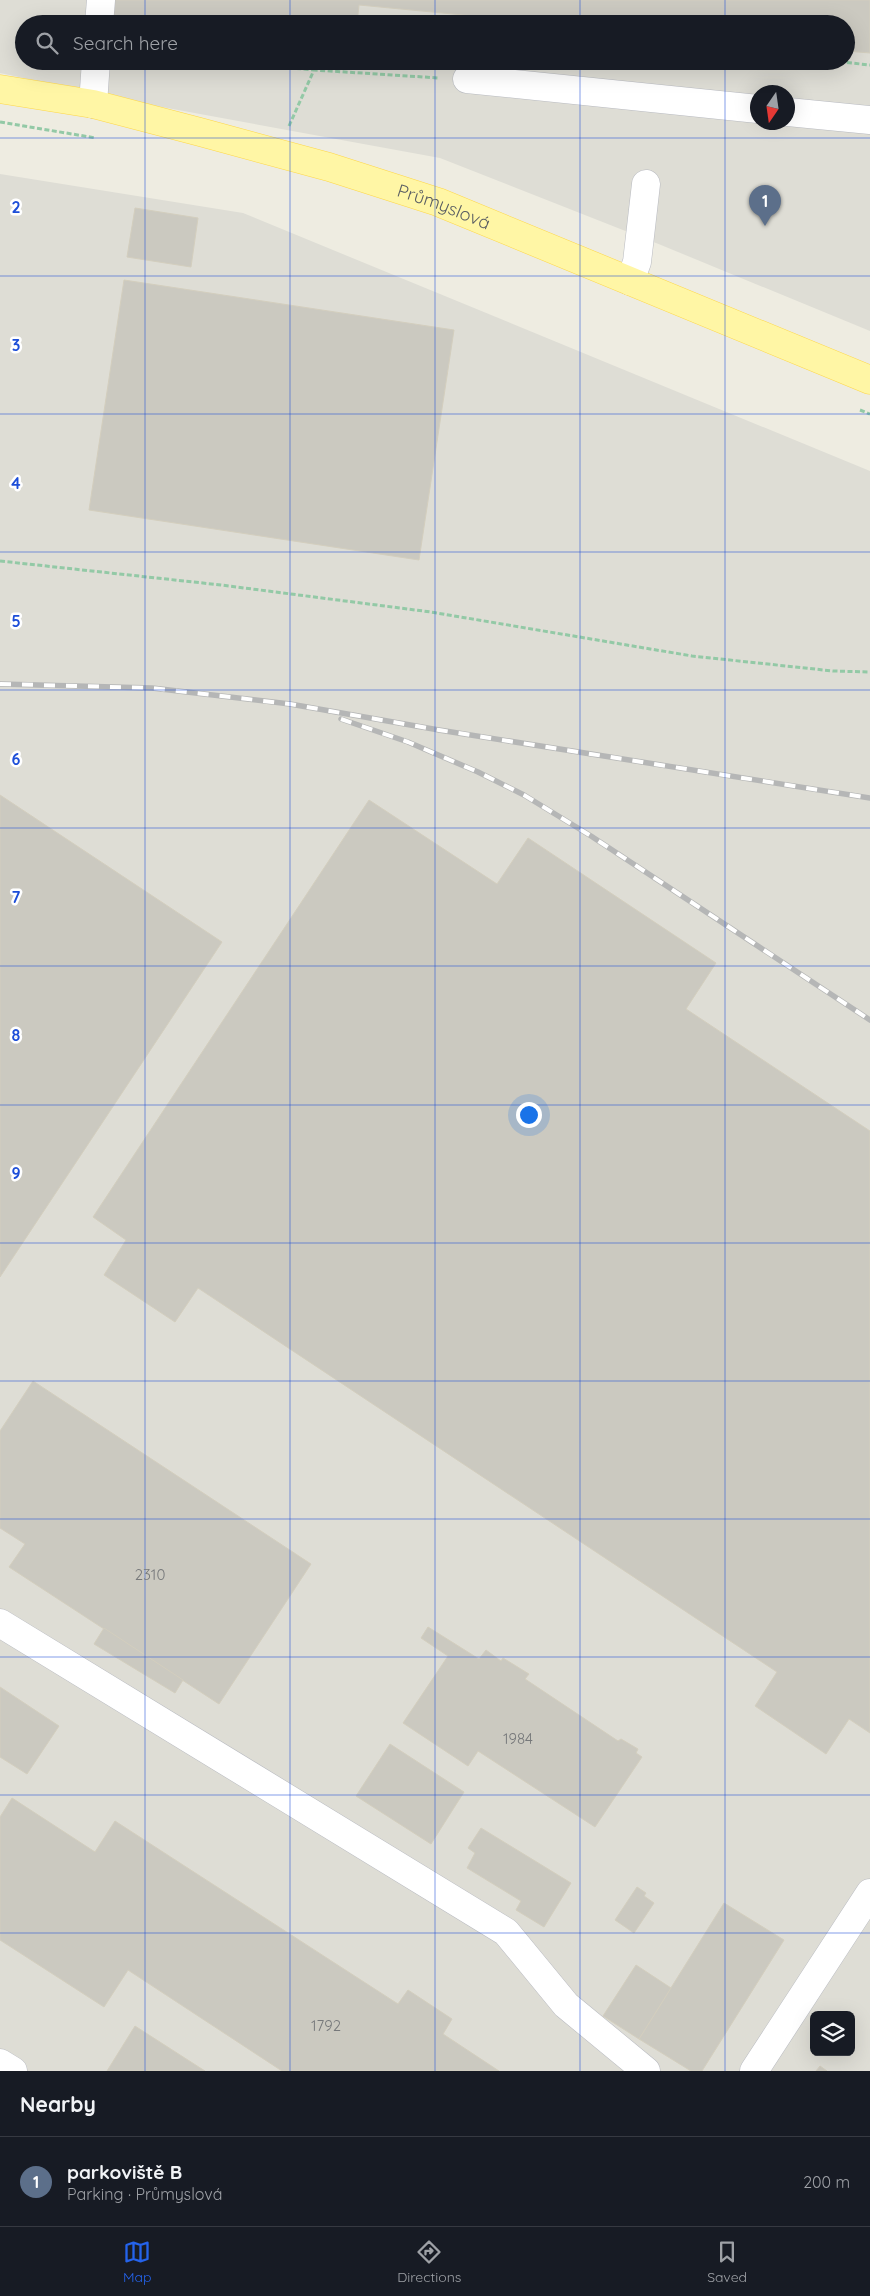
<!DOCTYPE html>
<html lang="en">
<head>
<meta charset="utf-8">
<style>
	:root { --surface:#171b24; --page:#242831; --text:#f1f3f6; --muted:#9ea1a6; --line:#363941; --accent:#2563eb }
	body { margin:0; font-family:Quicksand,sans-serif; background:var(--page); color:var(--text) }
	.controls { position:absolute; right:15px; bottom:15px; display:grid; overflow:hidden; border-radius:8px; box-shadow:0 5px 20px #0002 }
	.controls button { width:45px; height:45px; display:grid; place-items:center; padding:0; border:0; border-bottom:1px solid var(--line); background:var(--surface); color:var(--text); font:25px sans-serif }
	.compass { position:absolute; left:750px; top:85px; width:45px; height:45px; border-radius:50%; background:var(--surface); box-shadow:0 5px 20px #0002; rotate:193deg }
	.you { position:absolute; left:528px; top:1114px; width:18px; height:18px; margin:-12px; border:4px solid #fff; border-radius:50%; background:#1a73e8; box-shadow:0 0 0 8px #1a73e833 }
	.badge { display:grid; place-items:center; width:32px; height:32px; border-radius:50%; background:var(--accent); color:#fff; font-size:16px; font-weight:700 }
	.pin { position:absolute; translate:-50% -41px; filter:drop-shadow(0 1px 2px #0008) }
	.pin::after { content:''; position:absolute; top:26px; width:18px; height:15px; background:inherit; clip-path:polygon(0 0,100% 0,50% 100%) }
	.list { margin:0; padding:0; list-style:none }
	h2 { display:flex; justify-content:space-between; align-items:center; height:65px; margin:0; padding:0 20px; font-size:21px }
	h2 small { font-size:16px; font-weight:400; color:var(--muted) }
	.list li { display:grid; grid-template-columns:32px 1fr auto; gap:15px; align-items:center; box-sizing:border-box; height:90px; padding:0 20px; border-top:1px solid var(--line) }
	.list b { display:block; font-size:19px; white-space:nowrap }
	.list p { margin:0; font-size:16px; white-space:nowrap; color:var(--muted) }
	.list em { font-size:16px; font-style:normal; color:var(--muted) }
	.icon { flex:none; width:28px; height:28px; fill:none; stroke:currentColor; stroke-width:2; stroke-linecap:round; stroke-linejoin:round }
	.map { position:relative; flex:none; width:870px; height:2071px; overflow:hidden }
	.search { position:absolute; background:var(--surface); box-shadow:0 5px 20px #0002; left:15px; right:15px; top:15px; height:55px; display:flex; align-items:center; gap:12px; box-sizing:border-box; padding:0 18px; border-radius:28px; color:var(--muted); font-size:19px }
	.sheet { height:155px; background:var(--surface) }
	nav { display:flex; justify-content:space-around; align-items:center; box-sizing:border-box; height:70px; border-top:1px solid var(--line); background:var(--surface); font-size:14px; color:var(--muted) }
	nav a { display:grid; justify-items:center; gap:2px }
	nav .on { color:var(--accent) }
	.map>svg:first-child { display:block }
	.industrial { fill:#deddd5; fill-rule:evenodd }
	.building { fill:#cbc9c0; stroke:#d3cebe }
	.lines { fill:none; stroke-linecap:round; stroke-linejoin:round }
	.minor-casing { stroke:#b9bbc1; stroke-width:29 }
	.major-casing { stroke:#fed749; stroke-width:29 }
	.path { stroke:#93c9a6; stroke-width:3; stroke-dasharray:5 2.5; stroke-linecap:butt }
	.minor { stroke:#fff; stroke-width:28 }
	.major { stroke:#fff6a5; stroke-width:28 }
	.rail-casing { stroke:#b5b6b6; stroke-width:5.5 }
	.rail { stroke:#fff; stroke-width:4; stroke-dasharray:11; stroke-linecap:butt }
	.grid { fill:none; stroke:#1d4ed8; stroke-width:1; stroke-opacity:0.55 }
	.labels { text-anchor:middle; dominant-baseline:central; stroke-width:5; stroke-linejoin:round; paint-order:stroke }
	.number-label { font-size:15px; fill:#76787a }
	.street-label { font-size:18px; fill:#595d63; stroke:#fff }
	.grid-label { font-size:16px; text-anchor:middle; font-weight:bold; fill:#1d4ed8; stroke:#fff; stroke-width:5; stroke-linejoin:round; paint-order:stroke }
</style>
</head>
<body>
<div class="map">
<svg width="870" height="2071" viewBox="0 0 870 2071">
	<rect width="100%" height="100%" fill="#eeece1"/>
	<!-- industrial -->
	<g class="industrial">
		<path d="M0,0H870V331L661,245L440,158L140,103L0,73ZM24,24H846V61H24ZM758,92H788V122H758Z"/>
		<path d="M0,174L243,213L870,471V2071H0ZM814,2015H851V2052H814Z"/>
	</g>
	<!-- building -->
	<g class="building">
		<path d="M115,0H870V53L846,51V24H557L359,5L357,24H113Z"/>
		<path d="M330,61H354V64Z"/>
		<path d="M135,208L198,218L191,267L127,257Z"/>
		<path d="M124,280L454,330L419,560L89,510Z"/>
		<path d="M0,795L222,942L0,1277Z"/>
		<path d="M369,800L497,884L528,838L716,963L686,1009L870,1131V1733L849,1719L826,1754L755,1706L777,1672L198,1288L175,1322L104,1275L126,1240L93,1217Z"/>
		<path d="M33,1381L311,1564L219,1704L9,1567L25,1544L0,1528V1431Z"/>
		<path d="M428,1627L479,1659L486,1650L501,1661L503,1658L529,1674L525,1679L618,1741L621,1739L638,1749L636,1753L642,1757L595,1827L478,1751L468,1766L403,1723L448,1656L421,1638Z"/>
		<path d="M104,1628L183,1680L175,1693L94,1644Z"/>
		<path d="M0,1687L59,1726L27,1774L0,1757Z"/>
		<path d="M390,1744L464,1792L431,1844L356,1796Z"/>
		<path d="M12,1798L95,1852L115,1821L398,2004L408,1990L452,2019L443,2034L499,2071H282L128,1970L104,2007L0,1940V1817Z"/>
		<path d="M481,1828L571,1883L544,1927L516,1910L521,1901L467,1868L475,1853L468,1848Z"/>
		<path d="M637,1887L646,1893L644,1896L654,1903L634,1933L615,1920Z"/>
		<path d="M724,1903L784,1940L702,2071H691L639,2039Z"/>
		<path d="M636,1965L671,1988L639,2039L603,2016Z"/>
		<path d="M135,2026L205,2071H107Z"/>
		<path d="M820,2066L827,2071H816Z"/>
	</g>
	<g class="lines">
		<!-- minor casing -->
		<g class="minor-casing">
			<g id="minor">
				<path d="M99,24L101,0"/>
				<path d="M467,79L758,109"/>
				<path d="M93,104L96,61"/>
				<path d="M788,112L870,120"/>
				<path d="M630,281L637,262L646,184"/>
				<path d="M0,1623L506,1932L566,2005L646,2071"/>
				<path d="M0,2063L13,2071"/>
				<path d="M754,2071L870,1893"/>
			</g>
		</g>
		<!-- major casing -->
		<g class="major-casing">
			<g id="major">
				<path id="s1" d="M0,89L93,104L200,132L329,167L438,202L870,380"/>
			</g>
		</g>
		<!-- path -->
		<g class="path">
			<path d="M473,24H475"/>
			<path d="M214,61L314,70"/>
			<path d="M832,61L870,65"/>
			<path d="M0,122L96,138"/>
			<path d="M289,126L314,70L439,78"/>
			<path d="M860,410L870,414"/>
			<path d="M0,561L221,585L431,612L692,656L833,671L870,672"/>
		</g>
		<!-- minor -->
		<use href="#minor" class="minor"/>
		<!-- major -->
		<use href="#major" class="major"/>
		<!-- rail casing -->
		<g class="rail-casing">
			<g id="rail">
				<path d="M0,684L152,688L290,704L439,730L870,798"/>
				<path d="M341,719L408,742L478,772L524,795L591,836L870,1020"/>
			</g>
		</g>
		<!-- rail -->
		<use href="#rail" class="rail"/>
	</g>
	<!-- grid -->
	<path class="grid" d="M145,0V24M290,0V24M435,0V24M580,0V24M725,0V24M145,61V2071M290,61V2071M435,61V2071M580,61V2071M725,61V2071M0,138H870M0,276H870M0,414H870M0,552H870M0,690H870M0,828H870M0,966H870M0,1105H870M0,1243H870M0,1381H870M0,1519H870M0,1657H870M0,1795H870M0,1933H870"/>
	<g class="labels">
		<!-- number labels -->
		<g class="number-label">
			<text x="150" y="1574">2310</text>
			<text x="518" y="1738">1984</text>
			<text x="326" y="2025">1792</text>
		</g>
		<!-- street labels -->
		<g class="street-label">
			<text stroke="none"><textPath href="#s1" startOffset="460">Průmyslová</textPath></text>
		</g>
	</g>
	<g class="grid-label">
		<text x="16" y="213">2</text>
		<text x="16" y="351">3</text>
		<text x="16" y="489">4</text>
		<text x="16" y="627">5</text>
		<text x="16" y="765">6</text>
		<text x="16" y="903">7</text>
		<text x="16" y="1041">8</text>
		<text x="16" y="1179">9</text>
	</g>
</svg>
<div class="controls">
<button><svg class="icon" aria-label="layers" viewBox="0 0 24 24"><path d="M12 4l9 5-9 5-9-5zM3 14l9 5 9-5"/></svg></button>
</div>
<svg class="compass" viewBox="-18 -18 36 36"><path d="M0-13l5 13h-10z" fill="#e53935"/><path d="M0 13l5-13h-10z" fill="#9ea1a6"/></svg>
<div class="you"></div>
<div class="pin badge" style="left:765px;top:226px;background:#5c6f8a">1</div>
<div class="search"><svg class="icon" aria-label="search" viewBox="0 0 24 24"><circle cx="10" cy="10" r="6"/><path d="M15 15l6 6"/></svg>Search here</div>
</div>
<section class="sheet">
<h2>Nearby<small></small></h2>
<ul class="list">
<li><span class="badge" style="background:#5c6f8a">1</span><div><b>parkoviště B</b><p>Parking · Průmyslová</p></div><em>200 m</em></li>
</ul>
</section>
<nav>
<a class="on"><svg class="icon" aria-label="map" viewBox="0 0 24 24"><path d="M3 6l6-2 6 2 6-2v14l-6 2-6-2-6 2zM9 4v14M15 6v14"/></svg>Map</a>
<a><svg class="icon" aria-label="directions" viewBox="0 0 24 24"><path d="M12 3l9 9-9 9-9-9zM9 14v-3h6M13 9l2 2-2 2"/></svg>Directions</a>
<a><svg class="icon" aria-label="saved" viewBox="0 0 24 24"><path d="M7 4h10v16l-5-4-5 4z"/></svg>Saved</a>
</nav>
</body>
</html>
